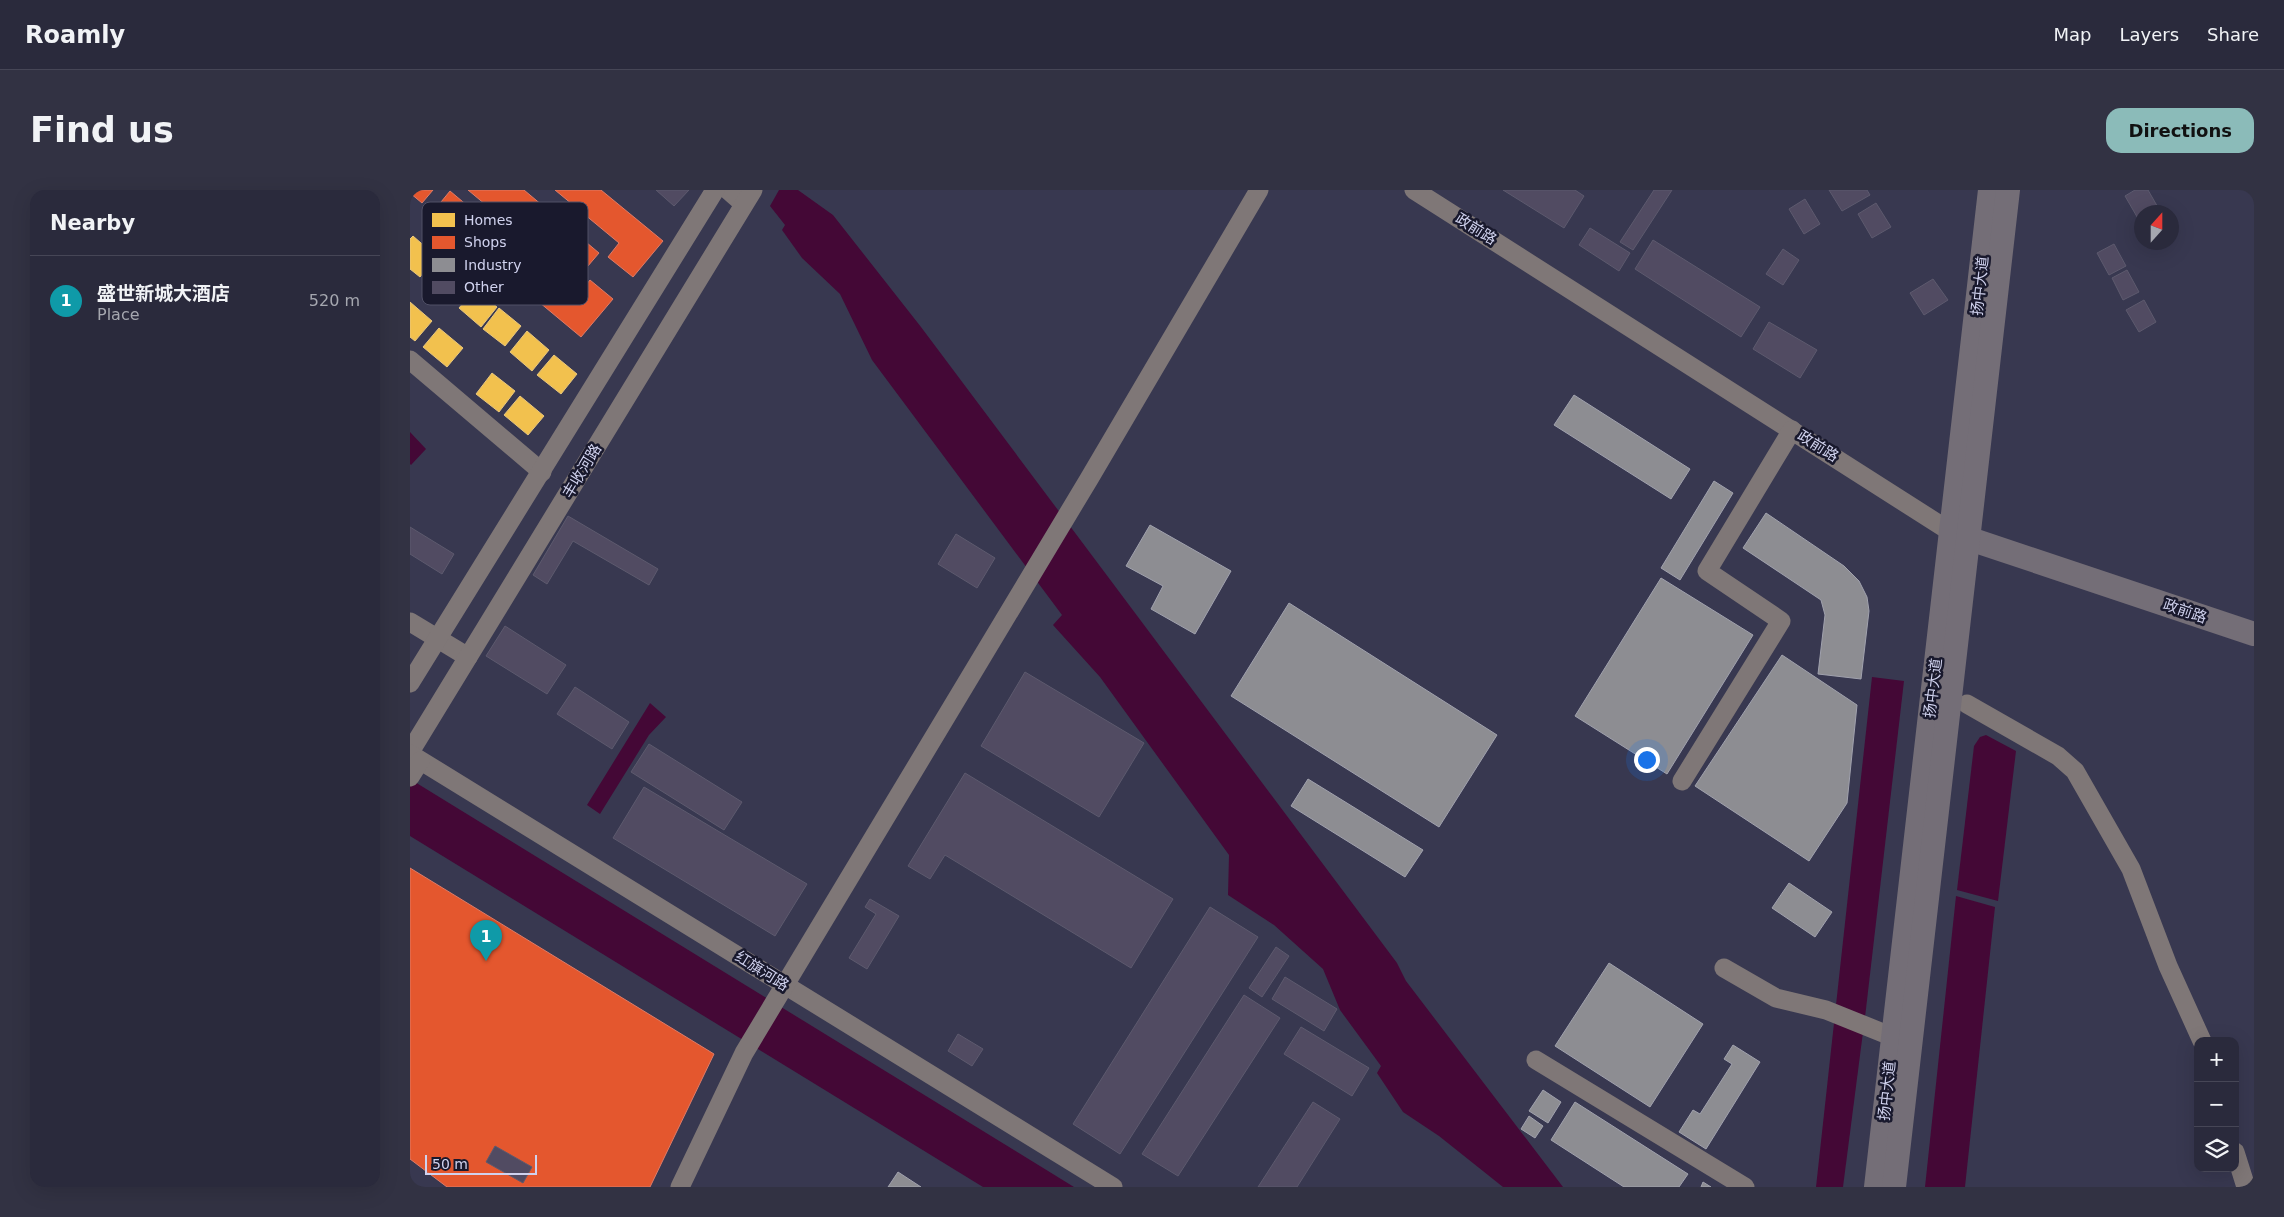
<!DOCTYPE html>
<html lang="en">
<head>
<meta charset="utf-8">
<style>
	:root { --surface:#2a2a3c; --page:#323243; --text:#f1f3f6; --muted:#a5a7af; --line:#464656; --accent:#8bbbb9 }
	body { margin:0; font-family:"DejaVu Sans","Noto Sans SC",sans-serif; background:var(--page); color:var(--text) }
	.controls { position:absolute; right:15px; bottom:15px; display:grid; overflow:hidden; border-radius:10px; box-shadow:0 5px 20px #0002 }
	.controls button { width:45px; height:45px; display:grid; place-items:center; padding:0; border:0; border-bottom:1px solid var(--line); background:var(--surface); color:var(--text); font:25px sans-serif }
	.compass { position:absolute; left:1724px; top:15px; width:45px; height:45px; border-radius:50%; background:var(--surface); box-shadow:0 5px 20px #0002; rotate:21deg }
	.scale { position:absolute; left:15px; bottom:12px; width:112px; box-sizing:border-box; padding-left:5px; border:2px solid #d0d2ee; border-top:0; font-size:14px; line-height:18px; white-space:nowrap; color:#d0d2ee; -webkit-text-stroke:4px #19192d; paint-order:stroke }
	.you { position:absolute; left:1236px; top:569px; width:18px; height:18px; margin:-12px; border:4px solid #fff; border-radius:50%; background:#1a73e8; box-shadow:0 0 0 8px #1a73e833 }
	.badge { display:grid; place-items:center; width:32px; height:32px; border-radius:50%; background:var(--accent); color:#fff; font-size:16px; font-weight:700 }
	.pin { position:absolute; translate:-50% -41px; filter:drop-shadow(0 1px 2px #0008) }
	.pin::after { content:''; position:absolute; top:26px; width:18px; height:15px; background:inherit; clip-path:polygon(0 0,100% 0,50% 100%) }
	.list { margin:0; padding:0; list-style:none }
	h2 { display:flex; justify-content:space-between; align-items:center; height:65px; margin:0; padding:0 20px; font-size:21px }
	h2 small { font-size:16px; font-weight:400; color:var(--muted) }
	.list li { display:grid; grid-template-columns:32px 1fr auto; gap:15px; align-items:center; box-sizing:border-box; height:90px; padding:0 20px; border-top:1px solid var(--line) }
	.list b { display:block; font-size:19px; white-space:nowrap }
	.list p { margin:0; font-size:16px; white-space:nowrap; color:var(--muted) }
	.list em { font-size:16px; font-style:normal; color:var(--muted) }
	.icon { flex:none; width:28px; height:28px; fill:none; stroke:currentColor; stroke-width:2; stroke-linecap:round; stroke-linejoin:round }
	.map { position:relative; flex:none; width:1844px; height:997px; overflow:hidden; border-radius:15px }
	header { display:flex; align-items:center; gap:30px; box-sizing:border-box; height:70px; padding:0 25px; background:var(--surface); border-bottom:1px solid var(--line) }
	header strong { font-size:24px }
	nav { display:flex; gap:28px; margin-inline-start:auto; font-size:18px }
	.intro { display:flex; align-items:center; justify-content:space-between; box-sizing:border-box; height:120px; padding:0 30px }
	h1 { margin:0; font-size:35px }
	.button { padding:12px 22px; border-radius:15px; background:var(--accent); color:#111; font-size:18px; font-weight:700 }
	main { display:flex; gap:30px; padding:0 30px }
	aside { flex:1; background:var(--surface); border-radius:15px; box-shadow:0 5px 20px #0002 }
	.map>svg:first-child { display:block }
	.water { fill:#440836 }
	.homes { fill:#f2c14e; stroke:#e8c67e }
	.shops { fill:#e4572e; stroke:#de7c68 }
	.industry { fill:#8d8d92; stroke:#a1a2ae }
	.building { fill:#514b62; stroke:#5d5a6e }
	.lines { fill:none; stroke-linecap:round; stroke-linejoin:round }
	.minor { stroke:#7f7777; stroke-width:19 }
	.major { stroke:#746e77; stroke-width:24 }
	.labels { text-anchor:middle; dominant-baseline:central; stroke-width:5; stroke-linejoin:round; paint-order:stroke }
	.street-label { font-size:15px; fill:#d0d2ee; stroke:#19192d }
	.key { fill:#19192d; stroke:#505067; stroke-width:1 }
	.key-label { font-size:14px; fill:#d0d2ee }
</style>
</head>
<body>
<header>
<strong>Roamly</strong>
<nav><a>Map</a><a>Layers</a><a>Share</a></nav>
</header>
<div class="intro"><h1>Find us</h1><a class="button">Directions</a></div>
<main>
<aside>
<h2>Nearby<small></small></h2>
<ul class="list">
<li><span class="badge" style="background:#0f9aa8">1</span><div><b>盛世新城大酒店</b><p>Place</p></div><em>520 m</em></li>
</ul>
</aside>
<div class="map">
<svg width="1844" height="997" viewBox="0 0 1844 997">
	<rect width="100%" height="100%" fill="#383850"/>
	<!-- water -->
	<g class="water">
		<path d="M369,0H388L423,25L511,137L987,773L996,791L1153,997H1093L1029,946L993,922L967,883L971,876L930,820L913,779L864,735L818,705L819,665L690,487L643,435L652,425L462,170L430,104L392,68L372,40L375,35L360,16Z"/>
		<path d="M0,242L16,259L1,275L0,274Z"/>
		<path d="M1462,487L1494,491L1456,819L1433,997H1406Z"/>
		<path d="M240,513L256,527L239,545L190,624L177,615Z"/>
		<path d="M1576,545L1606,561L1588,711L1547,700L1564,556L1570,547Z"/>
		<path d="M0,589L664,997H573L0,646Z"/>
		<path d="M1546,706L1585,717L1555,997H1515Z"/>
	</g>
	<!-- homes -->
	<g class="homes">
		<path d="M3,46L27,67L10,87L0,79V49Z"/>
		<path d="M65,99L87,117L71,137L49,118Z"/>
		<path d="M0,112L22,131L5,151L0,147Z"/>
		<path d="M89,118L111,136L95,156L73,139Z"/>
		<path d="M29,138L53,158L37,177L13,157Z"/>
		<path d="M117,141L139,160L122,181L100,162Z"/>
		<path d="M144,165L167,184L151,204L127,185Z"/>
		<path d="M82,183L105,201L89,222L66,204Z"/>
		<path d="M110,206L134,226L118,245L94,225Z"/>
	</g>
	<!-- shops -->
	<g class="shops">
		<path d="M0,0H23L12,13L0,3Z"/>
		<path d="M58,0H114L189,63L166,90Z"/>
		<path d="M145,0H191L253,51L223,87L198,67L209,53Z"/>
		<path d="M40,1L166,107L180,90L203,109L171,147L22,23Z"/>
		<path d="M0,678L304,864L240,997H37L0,969Z"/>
	</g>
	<!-- industry -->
	<g class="industry">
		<path d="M1164,205L1280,279L1261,309L1144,235Z"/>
		<path d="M1304,291L1323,303L1270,390L1251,378Z"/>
		<path d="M1356,323L1434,376L1449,391L1457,407L1459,421L1451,489L1408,484L1415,425L1411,410L1333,358Z"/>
		<path d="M740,335L821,381L785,444L741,419L753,396L716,376Z"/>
		<path d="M1251,388L1343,445L1257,584L1165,526Z"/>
		<path d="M879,413L1087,545L1029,637L821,506Z"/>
		<path d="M1372,465L1447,515L1437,613L1399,671L1285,596Z"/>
		<path d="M898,589L1013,660L995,687L881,616Z"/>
		<path d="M1379,693L1422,722L1405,747L1362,718Z"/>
		<path d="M1199,773L1293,834L1240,917L1145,856Z"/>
		<path d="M1323,855L1350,872L1296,959L1269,942L1283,920L1290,924L1322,874L1314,869Z"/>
		<path d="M1133,900L1151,912L1138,933L1119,921Z"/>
		<path d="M1165,912L1278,984L1269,997H1214L1141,950Z"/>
		<path d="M1119,926L1133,936L1125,948L1111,939Z"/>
		<path d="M488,982L511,997H478Z"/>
		<path d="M1293,992L1301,997H1291Z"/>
	</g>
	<!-- building -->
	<g class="building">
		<path d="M246,0H279L264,16Z"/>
		<path d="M1093,0H1165L1174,6L1154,38Z"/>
		<path d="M1244,0H1262L1223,60L1210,52Z"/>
		<path d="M1419,0H1457L1460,5L1432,21Z"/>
		<path d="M1725,0H1738L1750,21L1732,22L1730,32L1715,6Z"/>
		<path d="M1395,9L1410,34L1394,44L1379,19Z"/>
		<path d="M1466,13L1481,37L1462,48L1448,24Z"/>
		<path d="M1180,38L1220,63L1209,81L1169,55Z"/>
		<path d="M1243,50L1350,117L1331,147L1225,79Z"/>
		<path d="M1704,54L1716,76L1699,85L1687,63Z"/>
		<path d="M1373,59L1389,70L1373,95L1356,84Z"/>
		<path d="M1717,80L1729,102L1713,110L1702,88Z"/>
		<path d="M1523,89L1538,110L1514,125L1500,103Z"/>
		<path d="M1734,110L1746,132L1729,142L1716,120Z"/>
		<path d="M1359,132L1407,160L1390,188L1343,159Z"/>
		<path d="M158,326L248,379L239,395L163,351L137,394L123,385Z"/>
		<path d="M0,337L44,364L32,384L0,364Z"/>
		<path d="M546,344L585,368L567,398L528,374Z"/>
		<path d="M95,436L156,475L137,504L76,466Z"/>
		<path d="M615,482L734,553L689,627L571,556Z"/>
		<path d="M165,497L219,532L202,559L147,524Z"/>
		<path d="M239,554L332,612L314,640L221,582Z"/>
		<path d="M555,583L763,709L721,778L535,665L520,689L498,676Z"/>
		<path d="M234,597L397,694L365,746L203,648Z"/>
		<path d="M460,709L489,726L457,779L439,768L466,724L455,717Z"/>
		<path d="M800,717L848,747L710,964L663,934Z"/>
		<path d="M866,757L879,766L852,807L839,798Z"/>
		<path d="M875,787L927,819L914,841L862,809Z"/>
		<path d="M834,805L870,828L768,986L732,964Z"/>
		<path d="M891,837L959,878L942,906L874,864Z"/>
		<path d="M548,844L573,859L562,876L538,861Z"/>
		<path d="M903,912L930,929L887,997H848Z"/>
		<path d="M85,956L122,977L113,993L76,972Z"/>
	</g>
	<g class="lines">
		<!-- minor -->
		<g class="minor">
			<path d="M318,0L334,14"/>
			<path d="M1004,0L1541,342"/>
			<path d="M0,170L132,282"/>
			<path d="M0,432L58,467"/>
			<path d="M0,493L305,0"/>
			<path d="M1557,514L1648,566L1665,581L1721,679L1758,776L1792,851"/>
			<path d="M0,562L343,0"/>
			<path d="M0,564L703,997"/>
			<path d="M0,587L10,571"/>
			<path d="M1272,591L1371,431L1297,381L1382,240"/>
			<path d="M1314,778L1366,808L1416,820L1483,847"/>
			<path d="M1126,870L1335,997"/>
			<path d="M1825,962L1836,997"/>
			<path d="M270,997L334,863L679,289L849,0"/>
		</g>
		<!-- major -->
		<g class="major">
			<path d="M1542,343L1844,444"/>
			<path d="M1466,997L1580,0"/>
			<path d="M1484,997L1598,0"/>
		</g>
	</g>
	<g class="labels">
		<!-- street labels -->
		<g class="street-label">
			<text transform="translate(1066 39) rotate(32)">政前路</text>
			<text transform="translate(1570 96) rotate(-84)">扬中大道</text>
			<text transform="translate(1408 256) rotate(32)">政前路</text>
			<text transform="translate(172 281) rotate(-59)">丰收河路</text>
			<text transform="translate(1775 421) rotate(19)">政前路</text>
			<text transform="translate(1523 498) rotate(-83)">扬中大道</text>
			<text transform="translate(352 781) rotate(32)">红旗河路</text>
			<text transform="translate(1477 901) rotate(-84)">扬中大道</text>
		</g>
	</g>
	<!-- legend -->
	<rect x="12" y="12" width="166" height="103" rx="8" class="key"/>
	<rect x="22" y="23" width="23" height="14" fill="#f2c14e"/>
	<rect x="22" y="46" width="23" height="13" fill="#e4572e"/>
	<rect x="22" y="68" width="23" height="14" fill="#8d8d92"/>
	<rect x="22" y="91" width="23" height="13" fill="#514b62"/>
	<g class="key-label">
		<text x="54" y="35">Homes</text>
		<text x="54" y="57">Shops</text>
		<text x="54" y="80">Industry</text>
		<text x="54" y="102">Other</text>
	</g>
</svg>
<div class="controls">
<button>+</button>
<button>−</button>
<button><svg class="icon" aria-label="layers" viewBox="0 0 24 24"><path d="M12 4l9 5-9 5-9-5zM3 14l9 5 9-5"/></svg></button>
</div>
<svg class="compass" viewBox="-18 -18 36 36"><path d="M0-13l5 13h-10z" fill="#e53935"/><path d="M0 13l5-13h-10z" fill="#a5a7af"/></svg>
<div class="scale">50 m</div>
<div class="you"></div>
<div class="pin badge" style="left:76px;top:771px;background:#0f9aa8">1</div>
</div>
</main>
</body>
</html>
